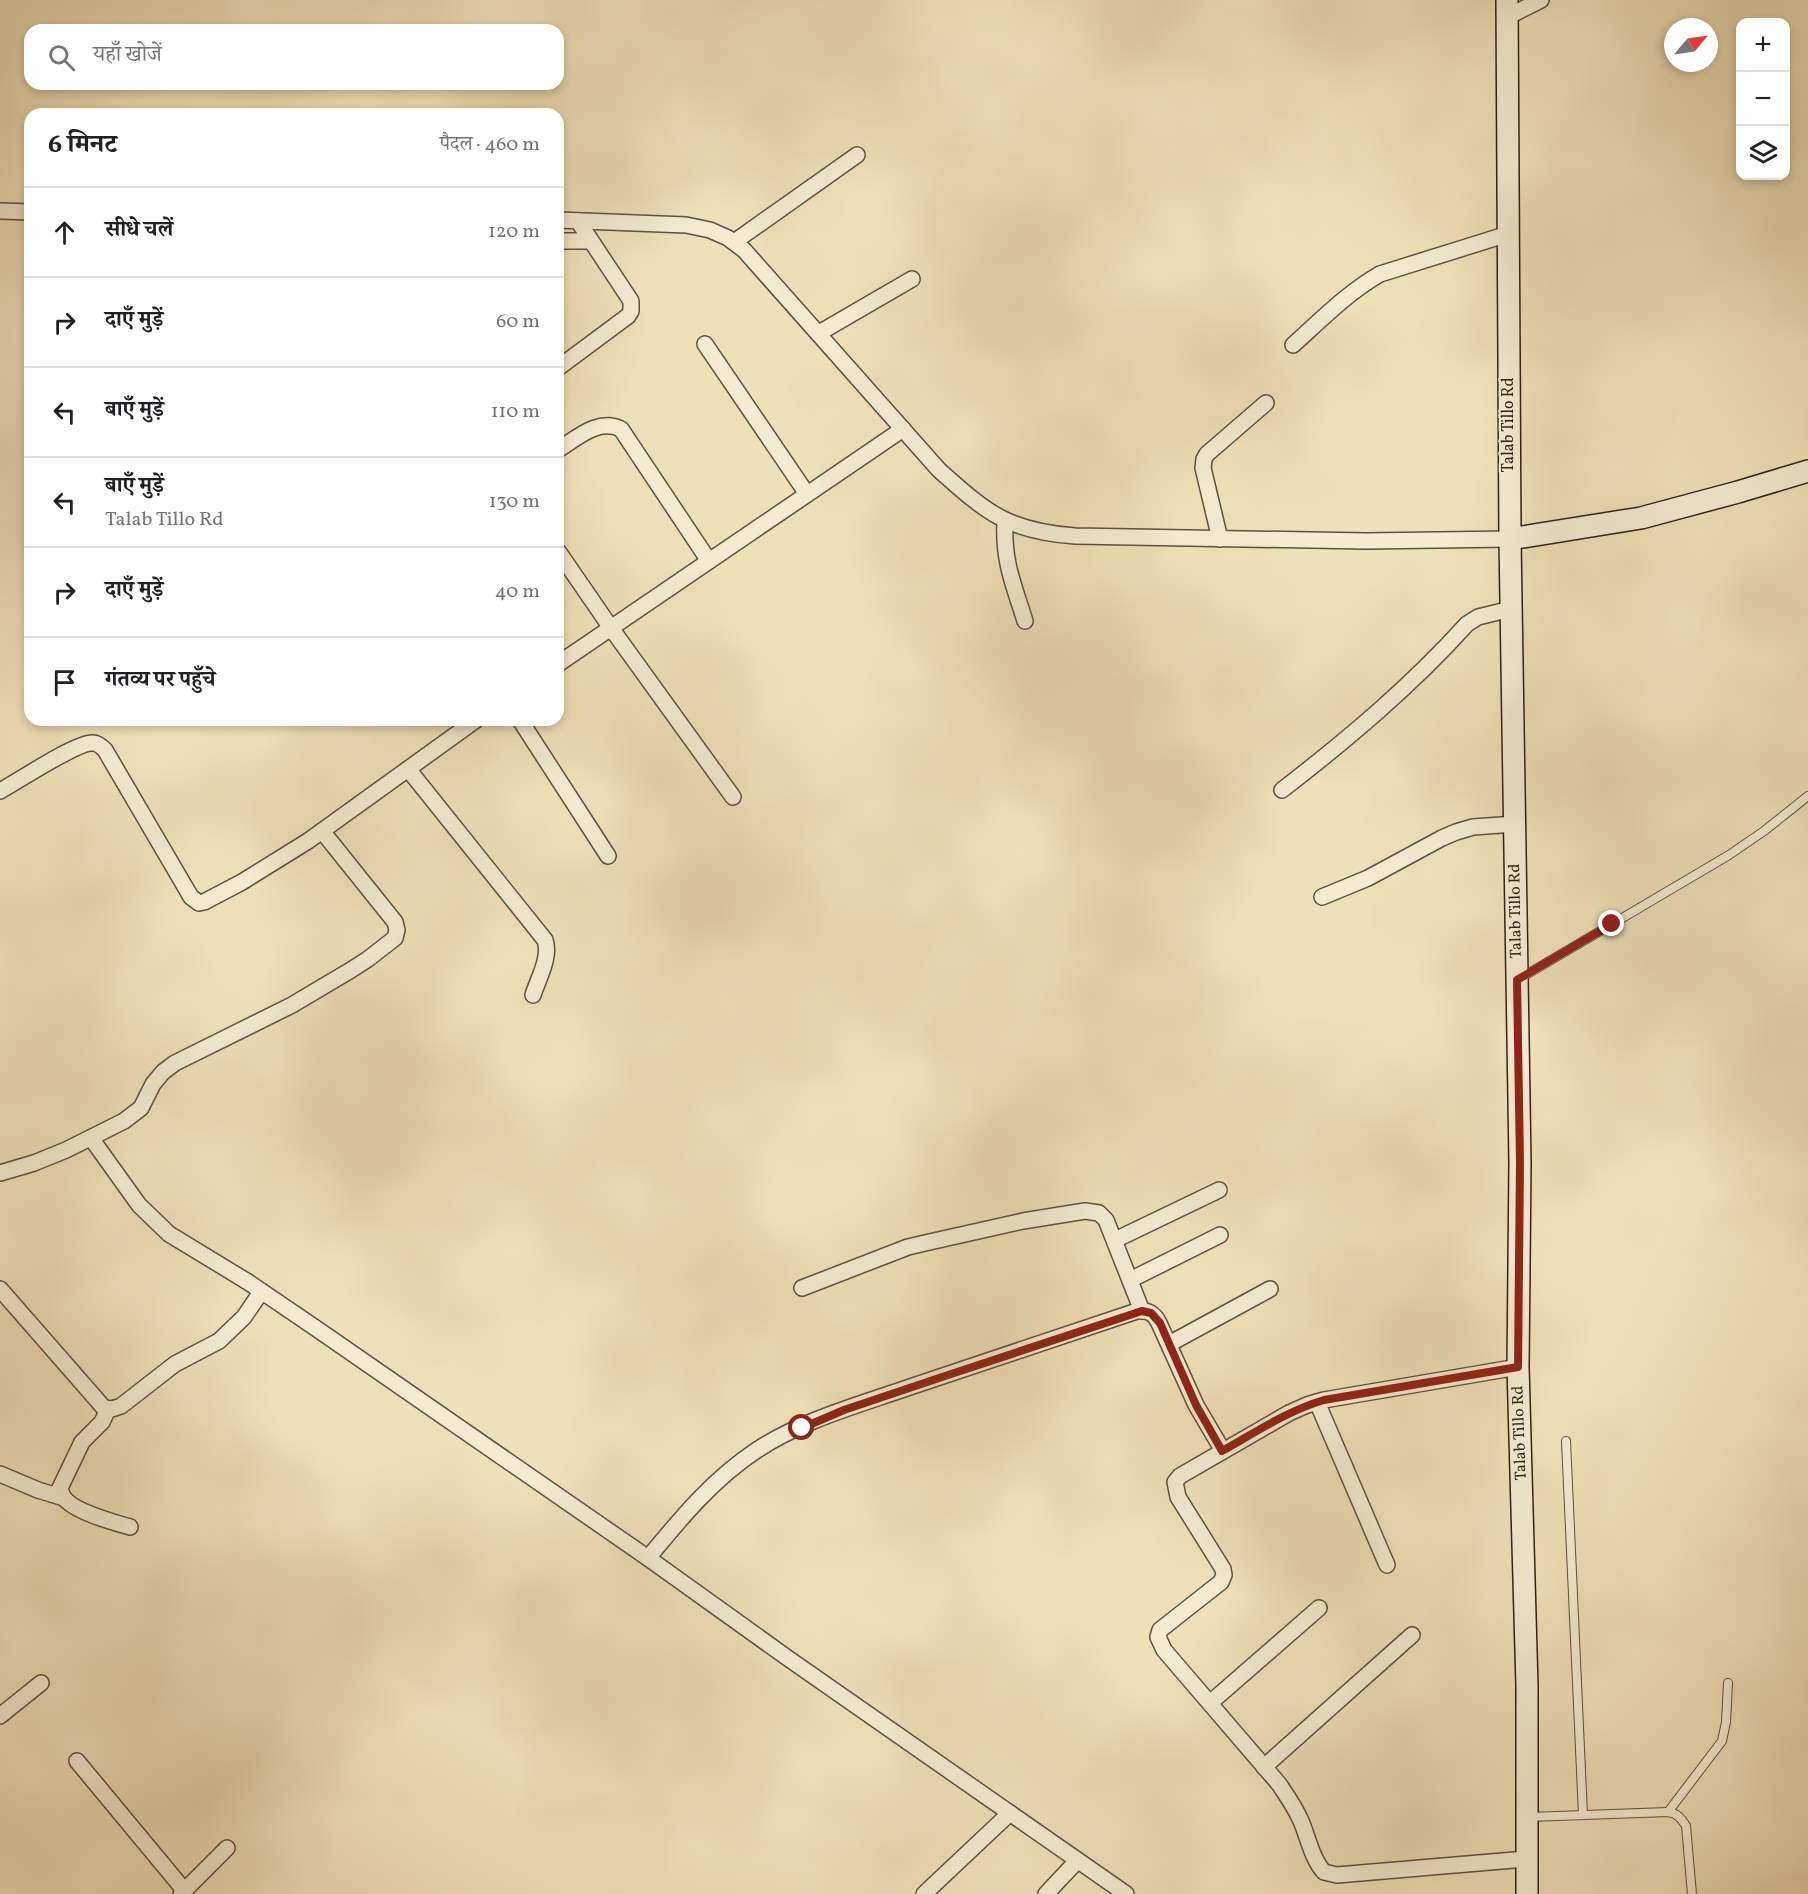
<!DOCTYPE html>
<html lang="hi">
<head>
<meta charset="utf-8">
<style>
	:root { --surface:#fff; --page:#f6f6f6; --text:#202124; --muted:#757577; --line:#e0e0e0 }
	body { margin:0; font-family:Vollkorn,"Noto Serif Devanagari",serif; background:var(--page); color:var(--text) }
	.controls { position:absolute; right:18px; top:18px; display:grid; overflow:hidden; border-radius:12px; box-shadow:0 3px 9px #0003 }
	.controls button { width:54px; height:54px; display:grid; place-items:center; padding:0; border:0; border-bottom:2px solid var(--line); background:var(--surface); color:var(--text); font:30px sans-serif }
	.compass { position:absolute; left:1664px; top:18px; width:54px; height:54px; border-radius:50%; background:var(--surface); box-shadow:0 3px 9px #0003; rotate:61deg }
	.stop { position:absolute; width:18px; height:18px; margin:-14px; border:4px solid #8f2418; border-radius:50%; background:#fff }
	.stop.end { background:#8f2418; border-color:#fff; box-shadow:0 2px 6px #0008 }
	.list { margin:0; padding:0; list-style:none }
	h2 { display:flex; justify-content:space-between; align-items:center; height:78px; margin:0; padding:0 24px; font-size:26px }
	h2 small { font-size:20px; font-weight:400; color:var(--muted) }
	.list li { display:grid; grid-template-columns:39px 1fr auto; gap:18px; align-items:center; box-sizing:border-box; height:90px; padding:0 24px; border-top:2px solid var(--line) }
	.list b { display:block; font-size:22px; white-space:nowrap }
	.list p { margin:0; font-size:20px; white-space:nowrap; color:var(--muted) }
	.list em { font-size:20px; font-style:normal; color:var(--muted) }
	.icon { flex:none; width:33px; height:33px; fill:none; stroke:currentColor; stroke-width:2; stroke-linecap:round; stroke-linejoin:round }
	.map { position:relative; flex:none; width:1808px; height:1894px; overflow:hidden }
	.search { position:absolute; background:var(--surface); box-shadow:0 3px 9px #0003; left:24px; top:24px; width:540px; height:66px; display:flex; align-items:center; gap:15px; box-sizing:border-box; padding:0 21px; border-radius:18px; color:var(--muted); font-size:22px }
	.panel { position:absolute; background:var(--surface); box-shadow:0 3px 9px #0003; left:24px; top:108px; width:540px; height:618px; border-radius:18px }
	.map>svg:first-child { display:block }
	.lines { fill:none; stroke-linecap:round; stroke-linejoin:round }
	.lane-casing { stroke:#5f5040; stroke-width:10 }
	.street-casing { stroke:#5f5040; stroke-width:18 }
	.secondary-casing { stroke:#2f2018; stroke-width:24 }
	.lane { stroke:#f5ebd1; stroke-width:8 }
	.street { stroke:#f5ebd1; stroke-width:15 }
	.secondary { stroke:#f5ebd1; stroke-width:21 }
	.route { stroke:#8f2418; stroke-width:8 }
	.labels { text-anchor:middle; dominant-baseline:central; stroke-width:4.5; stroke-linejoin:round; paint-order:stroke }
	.street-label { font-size:16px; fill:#2f2018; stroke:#f5ebd1 }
</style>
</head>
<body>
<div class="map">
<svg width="1808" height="1894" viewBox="0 0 1808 1894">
	<rect width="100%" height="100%" fill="#f0e0b8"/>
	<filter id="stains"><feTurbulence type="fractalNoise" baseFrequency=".00333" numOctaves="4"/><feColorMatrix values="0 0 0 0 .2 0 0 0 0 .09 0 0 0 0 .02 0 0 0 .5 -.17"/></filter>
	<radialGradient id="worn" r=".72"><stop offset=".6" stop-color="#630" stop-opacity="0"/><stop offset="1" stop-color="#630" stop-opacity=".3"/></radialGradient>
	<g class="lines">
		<!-- lane casing -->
		<g class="lane-casing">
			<g id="lane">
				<path d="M1519,979L1729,855L1764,831L1808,796"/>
				<path d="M1566,1441L1583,1815"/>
				<path d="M1668,1812L1722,1741L1726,1722L1728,1683"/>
				<path d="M1529,1817L1668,1812C1677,1813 1681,1818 1686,1826L1692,1894"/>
			</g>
		</g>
		<!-- street casing -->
		<g class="street-casing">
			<g id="street">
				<path d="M1507,17L1541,0"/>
				<path d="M0,211L30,212"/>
				<path d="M558,220L686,225L710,230L728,238L744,250L939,470C987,513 1008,531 1075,536L1366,541L1510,539"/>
				<path d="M558,241H591"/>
				<path d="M734,242L857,155"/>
				<path d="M819,333L912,279"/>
				<path d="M705,344L807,494"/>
				<path d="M1293,345C1321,320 1347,293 1380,274L1508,234"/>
				<path d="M558,368L628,316L631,311V301L578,221"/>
				<path d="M558,450C577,438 598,418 621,429L709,561"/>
				<path d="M1005,521C1003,561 1013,583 1025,621"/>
				<path d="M1220,539L1203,468L1204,459L1207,454L1266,403"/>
				<path d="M558,551L611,628L733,797"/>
				<path d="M558,664L903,429"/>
				<path d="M520,720L608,856"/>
				<path d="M408,769L545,940C551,957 538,979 533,995"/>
				<path d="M1282,790C1348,739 1411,686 1467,624L1478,617L1511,609"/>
				<path d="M0,791C17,782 78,741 93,743C98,743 102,747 105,750L191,897L199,903L204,902L242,882L308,841L476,720"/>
				<path d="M1322,897L1368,878L1442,838L1456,832L1473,827L1515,824"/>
				<path d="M91,1138L139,1205L169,1234L248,1282L317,1329L648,1558L789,1659L1126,1894"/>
				<path d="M0,1173L34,1163L66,1150L124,1121L141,1108L153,1084L163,1072L175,1063L292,1005L351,970L368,959L395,938L397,930L395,922L322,831"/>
				<path d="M1115,1240L1219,1190"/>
				<path d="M1130,1280L1220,1235"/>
				<path d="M802,1288L908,1247L925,1243L1023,1221L1085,1211L1099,1213L1106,1220L1142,1311"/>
				<path d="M0,1289L104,1408L112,1409L121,1406L175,1364L219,1341L244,1317L261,1292"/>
				<path d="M1169,1344L1270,1289"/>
				<path d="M1518,1367L1324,1400L1307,1405L1289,1413L1180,1476L1175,1482L1178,1497L1223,1569L1224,1575L1221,1582L1160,1630L1158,1637L1164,1650L1279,1784C1287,1796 1295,1807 1301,1821C1308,1837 1312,1859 1324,1872L1337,1875L1527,1859"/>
				<path d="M1317,1402L1387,1565"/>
				<path d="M108,1409L102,1422L82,1442L60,1488C61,1493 63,1498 67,1501C79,1513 113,1522 130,1527"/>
				<path d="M0,1474L38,1490L64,1498"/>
				<path d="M648,1558C681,1518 713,1479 757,1450C801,1421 855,1406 904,1389C981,1363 1059,1337 1137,1311C1148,1310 1154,1313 1159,1323L1196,1405L1223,1451"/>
				<path d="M1210,1703L1319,1608"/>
				<path d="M0,1716L41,1683"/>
				<path d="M77,1761L184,1890"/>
				<path d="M1264,1767L1412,1635"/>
				<path d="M181,1894L227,1848"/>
				<path d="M924,1894L1010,1813"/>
				<path d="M1046,1894L1077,1861"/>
			</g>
		</g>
		<!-- secondary casing -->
		<g class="secondary-casing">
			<g id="secondary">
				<path d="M1507,0L1510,539L1520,1163L1518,1367L1527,1686V1894"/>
				<path d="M1510,539L1641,518L1738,492L1808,471"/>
			</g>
		</g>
		<!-- lane -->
		<use href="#lane" class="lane"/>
		<!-- street -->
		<use href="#street" class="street"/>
		<!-- secondary -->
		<use href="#secondary" class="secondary"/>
	</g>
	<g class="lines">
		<!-- route -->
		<path class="route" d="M802,1428L844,1410L945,1376L1142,1311L1151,1313L1160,1323L1196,1405L1222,1451C1256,1432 1287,1411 1324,1400L1518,1367L1520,1163L1517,980L1612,924"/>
	</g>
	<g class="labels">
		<!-- street labels -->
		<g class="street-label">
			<text transform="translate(1509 425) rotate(-90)">Talab Tillo Rd</text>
			<text transform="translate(1516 911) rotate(-91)">Talab Tillo Rd</text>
			<text transform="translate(1520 1433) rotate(-92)">Talab Tillo Rd</text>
		</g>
	</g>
	<rect width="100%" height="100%" filter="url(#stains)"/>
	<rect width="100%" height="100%" fill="url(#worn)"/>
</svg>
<div class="controls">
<button>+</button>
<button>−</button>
<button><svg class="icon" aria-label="layers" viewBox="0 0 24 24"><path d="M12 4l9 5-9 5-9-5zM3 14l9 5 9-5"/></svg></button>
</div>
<svg class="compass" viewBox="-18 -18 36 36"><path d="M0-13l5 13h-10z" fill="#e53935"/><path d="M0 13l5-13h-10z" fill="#757577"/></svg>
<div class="stop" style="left:802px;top:1428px"></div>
<div class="stop end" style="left:1612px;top:924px"></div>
<div class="search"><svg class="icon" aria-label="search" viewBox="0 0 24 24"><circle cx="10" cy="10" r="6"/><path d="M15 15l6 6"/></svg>यहाँ खोजें</div>
<section class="panel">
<h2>6 मिनट<small>पैदल · 460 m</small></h2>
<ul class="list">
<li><svg class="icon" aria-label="ahead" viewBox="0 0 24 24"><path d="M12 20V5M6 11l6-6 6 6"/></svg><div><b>सीधे चलें</b></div><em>120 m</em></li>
<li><svg class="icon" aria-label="right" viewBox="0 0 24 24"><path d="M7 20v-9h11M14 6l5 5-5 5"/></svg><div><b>दाएँ मुड़ें</b></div><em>60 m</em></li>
<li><svg class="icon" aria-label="left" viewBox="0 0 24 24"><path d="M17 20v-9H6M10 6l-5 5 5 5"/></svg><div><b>बाएँ मुड़ें</b></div><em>110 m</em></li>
<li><svg class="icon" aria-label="left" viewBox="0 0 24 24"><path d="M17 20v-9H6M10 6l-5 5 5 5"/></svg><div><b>बाएँ मुड़ें</b><p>Talab Tillo Rd</p></div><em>130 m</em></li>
<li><svg class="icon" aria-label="right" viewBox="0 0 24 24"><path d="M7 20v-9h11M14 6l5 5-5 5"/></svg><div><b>दाएँ मुड़ें</b></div><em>40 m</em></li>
<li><svg class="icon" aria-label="arrive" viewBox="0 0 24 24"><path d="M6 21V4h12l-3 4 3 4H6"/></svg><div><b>गंतव्य पर पहुँचे</b></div></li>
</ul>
</section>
</div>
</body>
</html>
